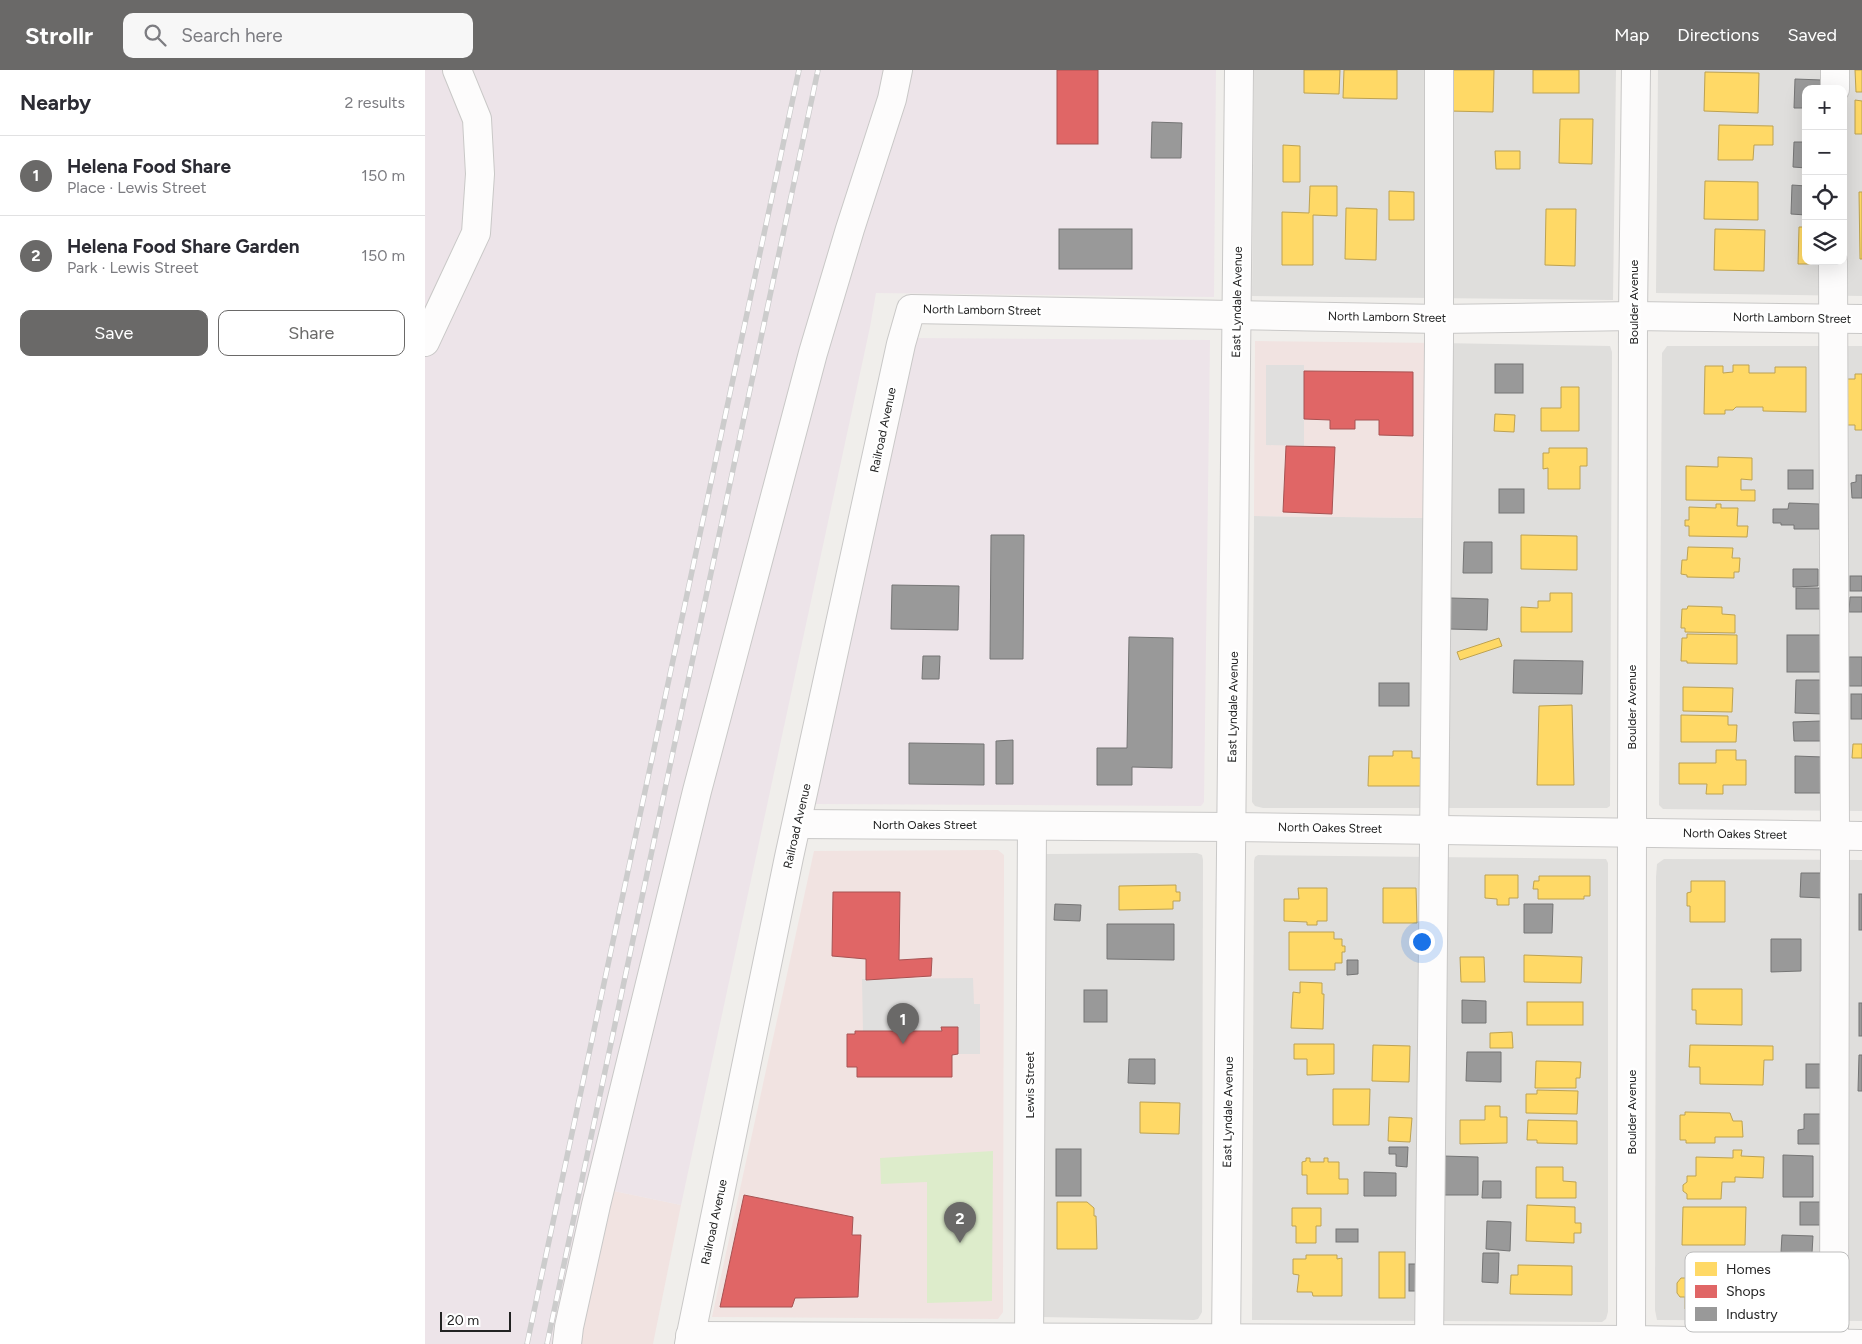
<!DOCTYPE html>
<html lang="en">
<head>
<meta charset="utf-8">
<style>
	:root { --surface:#fff; --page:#f7f7f7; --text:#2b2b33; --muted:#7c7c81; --line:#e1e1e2; --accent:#6a6968 }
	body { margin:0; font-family:Figtree,sans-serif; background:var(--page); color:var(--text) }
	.controls { position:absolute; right:15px; top:15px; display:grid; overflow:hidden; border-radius:10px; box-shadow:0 5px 20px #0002 }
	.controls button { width:45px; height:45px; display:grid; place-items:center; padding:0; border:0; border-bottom:1px solid var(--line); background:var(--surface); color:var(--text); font:25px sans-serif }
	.scale { position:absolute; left:15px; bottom:12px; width:71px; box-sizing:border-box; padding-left:5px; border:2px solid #222; border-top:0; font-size:14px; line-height:18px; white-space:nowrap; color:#222; -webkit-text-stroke:4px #fff; paint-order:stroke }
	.you { position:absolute; left:996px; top:871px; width:18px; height:18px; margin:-12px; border:4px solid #fff; border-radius:50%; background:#1a73e8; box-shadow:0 0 0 8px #1a73e833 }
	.badge { display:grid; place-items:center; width:32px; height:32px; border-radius:50%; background:var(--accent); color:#fff; font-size:16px; font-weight:700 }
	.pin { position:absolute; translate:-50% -41px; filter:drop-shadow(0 1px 2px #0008) }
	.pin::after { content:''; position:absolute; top:26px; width:18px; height:15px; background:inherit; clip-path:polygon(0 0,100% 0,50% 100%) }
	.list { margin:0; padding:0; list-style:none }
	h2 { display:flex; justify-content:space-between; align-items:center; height:65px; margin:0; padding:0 20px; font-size:21px }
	h2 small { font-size:16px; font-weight:400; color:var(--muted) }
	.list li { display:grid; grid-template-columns:32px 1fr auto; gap:15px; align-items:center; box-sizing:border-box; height:80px; padding:0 20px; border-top:1px solid var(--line) }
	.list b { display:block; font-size:19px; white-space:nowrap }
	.list p { margin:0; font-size:16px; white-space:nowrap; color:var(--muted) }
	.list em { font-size:16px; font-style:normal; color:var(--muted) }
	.actions { display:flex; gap:10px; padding:15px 20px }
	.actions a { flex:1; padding:11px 0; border:1px solid var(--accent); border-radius:10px; text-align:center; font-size:18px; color:var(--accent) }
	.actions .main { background:var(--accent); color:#fff }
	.icon { flex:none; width:28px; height:28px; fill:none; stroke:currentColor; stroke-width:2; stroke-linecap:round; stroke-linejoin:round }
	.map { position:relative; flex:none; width:1437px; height:1274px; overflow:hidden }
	header { display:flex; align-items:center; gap:30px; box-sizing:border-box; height:70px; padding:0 25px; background:var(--accent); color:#fff }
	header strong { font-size:24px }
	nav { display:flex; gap:28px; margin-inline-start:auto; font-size:18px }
	.search { width:350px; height:45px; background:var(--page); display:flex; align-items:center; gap:12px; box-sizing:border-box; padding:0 18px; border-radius:10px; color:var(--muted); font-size:19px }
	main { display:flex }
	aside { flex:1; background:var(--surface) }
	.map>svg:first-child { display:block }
	.residential { fill:#dfdedc; fill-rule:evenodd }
	.commercial { fill:#f1e3e1 }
	.industrial { fill:#ede4e9 }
	.grass { fill:#ddeccb }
	.parking { fill:#e0dfde }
	.homes { fill:#ffd966; stroke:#bda252 }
	.shops { fill:#e06666; stroke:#a75252 }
	.industry { fill:#999; stroke:#757575 }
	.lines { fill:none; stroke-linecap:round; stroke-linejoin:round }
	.minor-casing { stroke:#c9c8c7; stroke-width:30 }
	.minor { stroke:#fdfcfc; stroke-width:28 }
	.rail-casing { stroke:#ccc; stroke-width:5.5 }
	.rail { stroke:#fff; stroke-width:4; stroke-dasharray:11; stroke-linecap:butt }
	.labels { text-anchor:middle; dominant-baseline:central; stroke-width:5; stroke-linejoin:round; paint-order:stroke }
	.street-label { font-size:12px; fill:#222; stroke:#fff }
	.key { fill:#fff; stroke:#bdbdbd; stroke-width:1 }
	.key-label { font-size:14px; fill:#222 }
</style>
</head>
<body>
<header>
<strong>Strollr</strong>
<div class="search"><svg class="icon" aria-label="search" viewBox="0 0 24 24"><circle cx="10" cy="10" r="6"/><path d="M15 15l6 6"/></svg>Search here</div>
<nav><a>Map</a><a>Directions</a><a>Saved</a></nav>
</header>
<main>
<aside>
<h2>Nearby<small>2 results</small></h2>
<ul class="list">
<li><span class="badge">1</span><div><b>Helena Food Share</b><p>Place · Lewis Street</p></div><em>150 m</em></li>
<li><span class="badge">2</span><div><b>Helena Food Share Garden</b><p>Park · Lewis Street</p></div><em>150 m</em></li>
</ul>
<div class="actions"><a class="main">Save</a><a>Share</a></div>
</aside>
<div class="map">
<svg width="1437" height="1274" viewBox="0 0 1437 1274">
	<rect width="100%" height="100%" fill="#f0eeeb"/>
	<!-- residential -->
	<g class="residential">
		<path d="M829,0H1191L1188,230L827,226Z"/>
		<path d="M1233,0H1437V226L1231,223ZM1381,19H1418V191H1381Z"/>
		<path d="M1014,273L1185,276L1187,282L1185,736L1182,738H838L830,736L827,732L829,446L1013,448Z"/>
		<path d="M1242,276H1437V741L1238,739L1234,735L1237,283Z"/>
		<path d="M772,783L777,785L778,790L777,1242L773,1249L769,1250L617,1247V786L621,784Z"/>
		<path d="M833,785L1181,789L1183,793V1242L1181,1249L1177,1252L827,1250L829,791L830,787Z"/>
		<path d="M1239,789L1437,790V1251L1232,1250L1230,1240L1231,807L1232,794Z"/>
	</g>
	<!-- commercial -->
	<g class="commercial">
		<path d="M830,271L1014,273L1013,448L829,446Z"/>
		<path d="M573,780L579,785L578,1242L573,1249L287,1247L389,781Z"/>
		<path d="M160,1115L256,1135L228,1274H128Z"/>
	</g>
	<!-- industrial -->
	<g class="industrial">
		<path d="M0,0H791L789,227L451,223L445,257L256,1135L160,1115L128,1274H0Z"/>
		<path d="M490,268L785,270L779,732L776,736L390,734Z"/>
	</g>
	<!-- grass -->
	<path class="grass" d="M568,1081L567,1231L502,1233V1112L456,1114L455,1088Z"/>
	<!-- parking -->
	<g class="parking">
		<path d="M841,295H879V376L841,375Z"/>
		<path d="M548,908L549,934H555V984H533V957L516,958L517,961L438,962L437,909Z"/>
	</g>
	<!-- homes -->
	<g class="homes">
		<path d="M879,0H915L914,24L879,23Z"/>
		<path d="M919,0H972V29L918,28Z"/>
		<path d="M1025,0H1069L1068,42L1024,41Z"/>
		<rect x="1108" y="0" width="46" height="23"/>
		<path d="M1430,0H1437V22H1431Z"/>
		<path d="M1280,2L1334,3L1333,43L1279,41Z"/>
		<path d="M1430,30L1437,31V64H1430Z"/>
		<path d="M1135,49H1168L1167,94L1134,93Z"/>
		<path d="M1294,55L1348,56V75H1329L1328,90H1293Z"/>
		<path d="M858,75L875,76V112H858Z"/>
		<path d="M1070,81H1095V99H1071Z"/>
		<path d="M1280,111L1333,112V150L1279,149Z"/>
		<path d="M885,116H912V146L888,145V195H857V142L884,143Z"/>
		<path d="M964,121L989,122V150H964Z"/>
		<path d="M1434,122H1437V189H1435Z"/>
		<path d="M921,138L952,139L951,190L920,189Z"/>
		<path d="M1121,139H1151L1150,196L1120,195Z"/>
		<path d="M1374,157H1381V191H1403V194H1373Z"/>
		<path d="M1290,159L1340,160L1339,201L1289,200Z"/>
		<path d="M1308,295H1324V303H1350V297H1381V342L1338,341V337H1311L1308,340H1300V344H1279L1280,296H1298V303L1308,302Z"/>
		<path d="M1430,304H1437V360H1430V355H1420L1421,309H1430Z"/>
		<path d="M1136,317H1154V361H1116V338H1136Z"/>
		<path d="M1070,344L1090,345L1089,362L1069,361Z"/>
		<path d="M1124,378H1162V396H1155V419H1123V398L1118,399V383H1124Z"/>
		<path d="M1293,387L1327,388V410L1316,409V420H1330V431L1261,430V396L1293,397Z"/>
		<path d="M1291,434H1296V438H1313L1312,456H1323L1322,467L1264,466V456H1260V450H1264V437L1291,438Z"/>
		<path d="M1096,465L1152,466V500L1096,499Z"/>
		<path d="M1263,477L1308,478L1307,488H1315L1314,502H1309V508L1262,507V505L1256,504L1257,490H1262Z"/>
		<path d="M1125,523H1147V562H1096V537L1113,538V531H1125Z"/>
		<path d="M1263,536L1297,537V544L1310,545V563L1260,562V558H1256L1257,539H1262Z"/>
		<path d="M1262,564L1312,565V594L1262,593V591H1256L1257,568H1262Z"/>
		<path d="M1074,568L1077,576L1035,590L1032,582Z"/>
		<path d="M1258,617L1308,618L1307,642L1258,641Z"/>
		<path d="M1147,635L1149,715H1112L1114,636Z"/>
		<path d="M1256,645L1303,646V655H1312L1311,672H1256Z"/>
		<path d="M1428,674H1437V688H1427Z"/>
		<path d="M1291,680H1311V690H1321V715H1298V724H1281L1282,714H1254V693H1291Z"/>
		<path d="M968,681H987V688H997L996,716H943L944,686H968Z"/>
		<path d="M1060,805H1093V828H1084V835H1072V829L1060,828Z"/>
		<path d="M1114,806H1165V826H1159V829H1113V819H1108L1109,811H1114Z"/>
		<path d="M1266,811H1300V852H1265V836H1262V823L1266,822Z"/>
		<path d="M751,815V822H755V831H748V839L694,840V816Z"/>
		<path d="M873,818H902V851H892V855H882V852L859,851V829H874Z"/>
		<path d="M958,818H991L992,853H958Z"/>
		<path d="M864,862H909V869H917V876H920V882H917V893H910V900H864Z"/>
		<path d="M1099,885L1157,887L1156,913L1099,912Z"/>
		<path d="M1035,887H1059L1060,912H1036Z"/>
		<path d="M875,912L897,913V924H899L898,959L866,958L868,922L875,923Z"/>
		<path d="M1267,919H1317V955L1271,954V940H1267Z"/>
		<rect x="1102" y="932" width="56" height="23"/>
		<path d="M1087,962L1088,978H1065V963Z"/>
		<path d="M869,974H909V1004L882,1005V989H869Z"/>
		<path d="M948,975L985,976L984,1012L947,1011Z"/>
		<path d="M1265,975L1348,976V990H1339L1338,1015L1275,1014V997H1264Z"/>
		<path d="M1111,991L1156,992L1155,1008H1151V1018H1110Z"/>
		<path d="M908,1019H945L944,1055H908Z"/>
		<path d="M1112,1020L1153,1021L1152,1044L1101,1043V1024H1112Z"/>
		<path d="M715,1032L755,1033L754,1064L715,1063Z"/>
		<path d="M1060,1036H1075V1047H1082V1073L1035,1074V1050H1060Z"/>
		<path d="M1260,1042L1305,1043L1308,1051H1317L1318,1067H1290V1073H1261V1070H1255V1045H1260Z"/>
		<path d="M964,1047L987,1048L985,1072L963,1071Z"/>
		<path d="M1103,1050L1152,1051V1074L1112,1073V1070H1102Z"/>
		<path d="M1308,1080H1317L1316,1086L1339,1087L1338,1108L1310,1107V1112H1297L1296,1129H1262V1124L1258,1121V1115L1262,1112V1106H1271V1087L1308,1088Z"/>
		<path d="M881,1088H885V1092H899V1088H903V1092H914V1109H923V1124H882V1105H877V1092L881,1091Z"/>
		<path d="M1111,1097H1138V1111L1151,1112V1128H1111Z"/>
		<path d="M632,1132H662L669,1138V1146H671L672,1179H632Z"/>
		<path d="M1102,1135L1150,1137V1153H1156V1163H1149V1173L1101,1171Z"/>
		<path d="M1258,1137H1321L1320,1175H1257Z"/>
		<path d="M867,1138H896V1156H891V1173H871V1156H867Z"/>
		<rect x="954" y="1182" width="26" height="46"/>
		<path d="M881,1185H912V1189L917,1188V1226H888L887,1222H872L874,1205L868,1204V1189H881Z"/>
		<path d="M1093,1195L1147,1196V1225L1085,1224L1086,1205H1093Z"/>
		<path d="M1256,1208H1312V1222H1307V1239H1260V1227H1255L1252,1223V1213Z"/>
	</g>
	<!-- shops -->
	<g class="shops">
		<rect x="632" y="0" width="41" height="74"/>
		<path d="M879,301L988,302V366L954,365V350H930V359H905V350L879,349Z"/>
		<path d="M861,376L910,377L907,444L858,442Z"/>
		<path d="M408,822H475L474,890L507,888L506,906L441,910V889L407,886Z"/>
		<path d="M516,957H533V984L527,985V1007H432V997H422V964H430V961H517Z"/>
		<path d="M319,1125L428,1147L427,1165H436L433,1227L370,1228L367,1237H295Z"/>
	</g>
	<!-- industry -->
	<g class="industry">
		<path d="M1370,9L1397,10L1396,19H1381V38H1369Z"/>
		<path d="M727,52L757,53L756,88H726Z"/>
		<path d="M1369,72H1381V98L1368,97Z"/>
		<path d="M1367,115L1381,116V145L1366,144Z"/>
		<rect x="634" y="159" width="73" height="40"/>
		<rect x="1070" y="294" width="28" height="29"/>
		<rect x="1363" y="400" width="25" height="19"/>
		<path d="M1431,405H1437V428H1427L1426,413L1431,412Z"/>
		<rect x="1074" y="419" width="25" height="24"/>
		<path d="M1364,433L1394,434V459H1369V455H1356V453H1348V439H1363Z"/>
		<path d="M566,465H599L598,589H565Z"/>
		<path d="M1039,472H1067V503H1038Z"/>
		<path d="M1368,499H1393V516L1368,517Z"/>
		<rect x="1425" y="506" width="12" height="15"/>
		<path d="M467,515L534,516L533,560L466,559Z"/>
		<rect x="1371" y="518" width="26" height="21"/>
		<path d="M1425,527H1437V542H1424Z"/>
		<path d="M1025,528L1063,529L1062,560L1024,559Z"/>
		<rect x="1362" y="565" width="34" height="37"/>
		<path d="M704,567L748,568L747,698L707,697V715H672V678H702Z"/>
		<path d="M498,586H515L514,609H497Z"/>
		<rect x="1424" y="587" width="13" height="29"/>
		<path d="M1089,590L1158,591L1157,624L1088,623Z"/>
		<path d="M1371,610H1399L1398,644L1370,643Z"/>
		<rect x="954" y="613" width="30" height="23"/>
		<rect x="1426" y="624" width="11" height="25"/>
		<path d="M1396,651V671H1369L1368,652Z"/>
		<path d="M588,670V714H571V671Z"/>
		<path d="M484,673L559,674V715L484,714Z"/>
		<path d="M1370,686L1398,687V723H1370Z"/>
		<path d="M1376,803H1398V828L1375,827Z"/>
		<rect x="1434" y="824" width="3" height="36"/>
		<path d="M630,834L656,835L655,851L629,850Z"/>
		<path d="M1099,834H1128L1127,863H1099Z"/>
		<path d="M682,854H749V890L682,889Z"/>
		<path d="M1346,869H1376V901L1346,902Z"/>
		<path d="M922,890H933V904L922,905Z"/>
		<rect x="659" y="920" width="23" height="32"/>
		<path d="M1037,930L1061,931V953H1037Z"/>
		<rect x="1434" y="933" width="3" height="33"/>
		<path d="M1042,982H1076V1012L1041,1011Z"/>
		<path d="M1434,985H1437V1021H1433Z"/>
		<path d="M704,989H730V1014L703,1013Z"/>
		<rect x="1381" y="994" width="16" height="24"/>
		<path d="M1379,1044H1398V1074H1373V1060L1379,1059Z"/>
		<path d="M964,1077H983L982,1097L971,1096V1084H964Z"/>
		<rect x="631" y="1079" width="25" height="47"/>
		<path d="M1358,1085L1388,1086V1127H1358Z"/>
		<path d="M1018,1086L1053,1087V1125H1018Z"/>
		<path d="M939,1102L971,1103V1126H939Z"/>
		<path d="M1058,1111H1076V1128H1057Z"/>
		<rect x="1375" y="1132" width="22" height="23"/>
		<path d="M1062,1151L1086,1152L1085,1181L1061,1179Z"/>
		<rect x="911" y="1159" width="22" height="13"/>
		<path d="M1357,1165L1388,1166L1387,1183L1356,1182Z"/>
		<path d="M1058,1183H1074L1073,1213L1057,1212Z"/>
		<rect x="984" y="1194" width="11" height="27"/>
	</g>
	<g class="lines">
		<!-- minor casing -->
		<g class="minor-casing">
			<g id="minor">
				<path d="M1410,19V0"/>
				<path d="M1408,191L1410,766L1409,1274"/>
				<path d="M0,272L51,163L55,104L52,49L32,0"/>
				<path d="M373,754L806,757L1437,766"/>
				<path d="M265,1266L1206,1270L1437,1274"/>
				<path d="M142,1274L144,1257L171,1135L272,721L388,283L425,159L467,29L473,0"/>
				<path d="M264,1274L364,787L476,274L486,239L1014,249L1208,246L1437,249"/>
				<path d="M604,1274L607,756"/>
				<path d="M801,1274L814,0"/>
				<path d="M1004,1274L1014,273V0"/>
				<path d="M1206,1274L1208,246L1211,0"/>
			</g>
		</g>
		<!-- minor -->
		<use href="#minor" class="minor"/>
		<!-- rail casing -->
		<g class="rail-casing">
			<g id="rail">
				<path d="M102,1274L374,0"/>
				<path d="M122,1274L393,0"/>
			</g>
		</g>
		<!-- rail -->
		<use href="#rail" class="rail"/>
	</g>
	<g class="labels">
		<!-- street labels -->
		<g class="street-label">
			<text transform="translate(812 232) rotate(-89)">East Lyndale Avenue</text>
			<text transform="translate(1209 232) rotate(-90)">Boulder Avenue</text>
			<text transform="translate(557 240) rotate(1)">North Lamborn Street</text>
			<text transform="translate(962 247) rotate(1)">North Lamborn Street</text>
			<text transform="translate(1367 248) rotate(1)">North Lamborn Street</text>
			<text transform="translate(458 360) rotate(-78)">Railroad Avenue</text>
			<text transform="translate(808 637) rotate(-89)">East Lyndale Avenue</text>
			<text transform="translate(1207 637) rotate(-90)">Boulder Avenue</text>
			<text x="500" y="755">North Oakes Street</text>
			<text transform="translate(372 756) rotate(-77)">Railroad Avenue</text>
			<text transform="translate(905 758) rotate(1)">North Oakes Street</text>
			<text transform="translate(1310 764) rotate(1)">North Oakes Street</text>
			<text transform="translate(605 1015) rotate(-90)">Lewis Street</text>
			<text transform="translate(803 1042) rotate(-89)">East Lyndale Avenue</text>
			<text transform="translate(1207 1042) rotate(-90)">Boulder Avenue</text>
			<text transform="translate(289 1152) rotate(-78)">Railroad Avenue</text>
		</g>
	</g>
	<!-- legend -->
	<rect x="1260" y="1182" width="164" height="80" rx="8" class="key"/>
	<rect x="1270" y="1192" width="22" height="14" fill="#ffd966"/>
	<rect x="1270" y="1215" width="22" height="13" fill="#e06666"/>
	<rect x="1270" y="1237" width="22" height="14" fill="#999"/>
	<g class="key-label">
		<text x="1301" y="1204">Homes</text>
		<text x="1301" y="1226">Shops</text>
		<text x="1301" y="1249">Industry</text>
	</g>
</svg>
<div class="controls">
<button>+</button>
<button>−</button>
<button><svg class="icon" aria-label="locate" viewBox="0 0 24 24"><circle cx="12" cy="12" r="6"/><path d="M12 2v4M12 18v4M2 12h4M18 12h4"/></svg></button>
<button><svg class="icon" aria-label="layers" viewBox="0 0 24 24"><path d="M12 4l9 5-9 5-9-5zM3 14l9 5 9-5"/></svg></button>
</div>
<div class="scale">20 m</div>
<div class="you"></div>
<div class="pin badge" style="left:478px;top:974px">1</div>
<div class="pin badge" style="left:535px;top:1173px">2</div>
</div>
</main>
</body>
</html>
